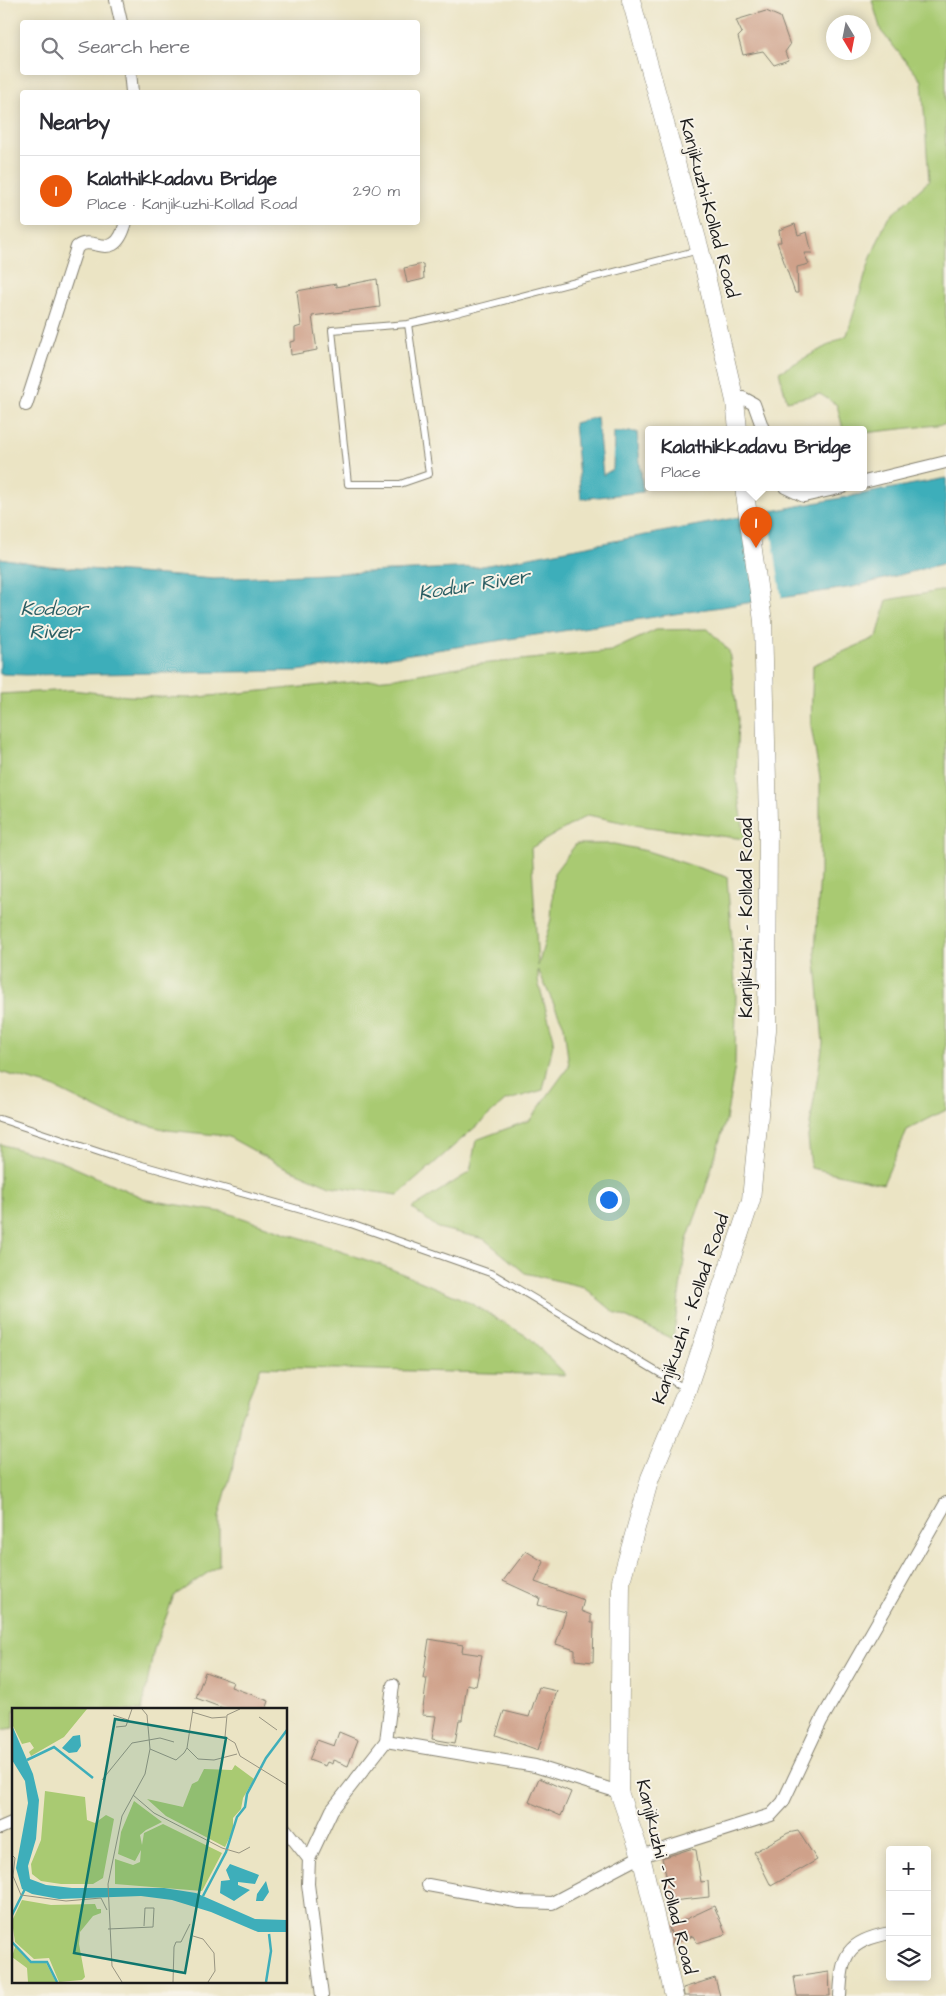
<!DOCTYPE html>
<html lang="en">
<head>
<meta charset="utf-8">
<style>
	:root { --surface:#fff; --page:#f2f2f3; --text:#2b2b33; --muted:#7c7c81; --line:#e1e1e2; --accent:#ea580c }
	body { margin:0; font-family:"Architects Daughter",sans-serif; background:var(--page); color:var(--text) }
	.controls { position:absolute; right:15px; bottom:15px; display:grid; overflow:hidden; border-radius:5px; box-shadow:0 2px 12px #0003 }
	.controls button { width:45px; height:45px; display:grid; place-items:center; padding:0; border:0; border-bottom:1px solid var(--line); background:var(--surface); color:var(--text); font:25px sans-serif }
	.compass { position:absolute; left:826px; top:15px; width:45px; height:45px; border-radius:50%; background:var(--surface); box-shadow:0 2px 12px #0003; rotate:170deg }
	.you { position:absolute; left:608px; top:1199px; width:18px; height:18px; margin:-12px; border:4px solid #fff; border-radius:50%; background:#1a73e8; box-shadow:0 0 0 8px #1a73e833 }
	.badge { display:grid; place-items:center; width:32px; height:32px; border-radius:50%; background:var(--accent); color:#fff; font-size:16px; font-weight:700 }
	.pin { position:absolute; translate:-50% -41px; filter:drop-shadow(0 1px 2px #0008) }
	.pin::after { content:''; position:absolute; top:26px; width:18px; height:15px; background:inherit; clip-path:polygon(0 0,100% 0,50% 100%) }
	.popup { position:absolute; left:645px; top:426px; width:222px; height:65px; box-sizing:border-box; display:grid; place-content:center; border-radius:5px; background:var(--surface); filter:drop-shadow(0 1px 4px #0005); font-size:16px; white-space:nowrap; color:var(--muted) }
	.popup b { font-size:19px; color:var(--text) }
	.popup::after { content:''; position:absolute; left:50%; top:100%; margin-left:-10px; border:10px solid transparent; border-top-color:var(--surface) }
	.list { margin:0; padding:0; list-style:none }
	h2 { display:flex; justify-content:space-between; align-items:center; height:65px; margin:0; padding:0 20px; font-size:21px }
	h2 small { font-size:16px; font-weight:400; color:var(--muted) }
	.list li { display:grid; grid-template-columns:32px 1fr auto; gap:15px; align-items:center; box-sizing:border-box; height:70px; padding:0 20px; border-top:1px solid var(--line) }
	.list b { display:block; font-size:19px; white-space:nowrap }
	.list p { margin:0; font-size:16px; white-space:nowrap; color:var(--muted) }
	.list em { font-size:16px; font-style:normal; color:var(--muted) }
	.icon { flex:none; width:28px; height:28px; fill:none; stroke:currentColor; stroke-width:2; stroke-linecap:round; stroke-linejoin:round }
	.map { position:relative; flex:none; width:946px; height:1996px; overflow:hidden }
	.search { position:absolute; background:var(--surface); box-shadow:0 2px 12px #0003; left:20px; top:20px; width:400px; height:55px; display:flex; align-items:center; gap:12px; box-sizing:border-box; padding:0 18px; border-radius:5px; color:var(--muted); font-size:19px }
	.panel { position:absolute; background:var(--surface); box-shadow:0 2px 12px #0003; left:20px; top:90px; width:400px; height:135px; border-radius:5px }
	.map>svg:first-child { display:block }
	.green { fill:#a9ca72; stroke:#627347 }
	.water { fill:#3eaeba; stroke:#2d656b }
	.pier { fill:#ebe4c4 }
	.building { fill:#cfa18a }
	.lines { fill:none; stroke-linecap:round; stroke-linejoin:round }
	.lane-casing { stroke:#848070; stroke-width:8 }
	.street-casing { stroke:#848070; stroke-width:14 }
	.secondary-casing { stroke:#848070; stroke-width:19 }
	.lane { stroke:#fff; stroke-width:6 }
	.street { stroke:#fff; stroke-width:12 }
	.secondary { stroke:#fff; stroke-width:18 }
	.labels { text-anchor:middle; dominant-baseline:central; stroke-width:4; stroke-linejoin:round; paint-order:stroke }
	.street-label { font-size:19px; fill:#1c1c1c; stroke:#f7f3e8 }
	.water-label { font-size:20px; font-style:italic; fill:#2b5e63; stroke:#f7f3e8 }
	.inset-river { fill:none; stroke:#3eaeba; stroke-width:2.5 }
	.inset-road { fill:none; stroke:#989481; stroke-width:1 }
	.view { fill:#0f766e; fill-opacity:0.15; stroke:#0f766e; stroke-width:2.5 }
	.inset-edge { fill:none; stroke:#1c1c1c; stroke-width:2.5 }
</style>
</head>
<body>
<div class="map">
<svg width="946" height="1996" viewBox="0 0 946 1996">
	<rect width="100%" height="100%" fill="#f7f3e8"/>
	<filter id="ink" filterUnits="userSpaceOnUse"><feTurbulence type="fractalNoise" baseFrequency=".02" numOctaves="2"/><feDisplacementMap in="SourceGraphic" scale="10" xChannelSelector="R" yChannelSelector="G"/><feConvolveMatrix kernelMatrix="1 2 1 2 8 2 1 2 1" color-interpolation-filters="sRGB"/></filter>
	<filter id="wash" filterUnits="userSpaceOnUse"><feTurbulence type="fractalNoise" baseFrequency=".0096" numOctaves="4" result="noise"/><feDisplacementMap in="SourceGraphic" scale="20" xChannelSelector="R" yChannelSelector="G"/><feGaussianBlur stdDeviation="1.12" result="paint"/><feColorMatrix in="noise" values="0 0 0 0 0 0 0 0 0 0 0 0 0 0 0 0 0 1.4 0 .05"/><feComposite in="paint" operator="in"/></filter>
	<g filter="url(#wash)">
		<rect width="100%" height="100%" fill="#ebe4c4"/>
		<!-- green -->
		<g class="green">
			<path d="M872,0H946V424L864,433V429H843L837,405L820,394L787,401L779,372L847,335L870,260L887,219L929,181L922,81L881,31Z"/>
			<path d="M946,590V1110L907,1130L883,1184L811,1168L808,1137L823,1043L815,951L820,873V778L811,726L813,665L877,637L887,600Z"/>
			<path d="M708,629L729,651L738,718L736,776L745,839L640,826L588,815L531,848L538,966L551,919L554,873L576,844H614L647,851L727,877L736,996L735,1065L726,1120L704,1193L687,1240L673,1339L614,1312L584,1287L525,1273L484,1239L438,1228L412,1208L470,1172L476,1140L530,1120L569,1066L564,1026L538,970V981L554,1039L543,1090L505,1101L398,1195L330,1186L278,1164L227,1136L167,1130L110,1115L51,1086L0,1072V694L71,690L128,696L189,698L395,678L470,665L611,651L656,630Z"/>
			<path d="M0,1144L60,1161L148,1200L228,1213L384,1266L465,1300L530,1338L566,1375L261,1367L241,1416L234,1463L219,1517V1565L174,1596L154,1649L142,1710H14V1728L0,1730Z"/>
		</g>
		<!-- water -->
		<g class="water">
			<path d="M597,417L603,475L613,469L614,432H637L643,492L581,499L574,423Z"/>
			<path d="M946,478V563L853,587L298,671L26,675L0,674V558L50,566L214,579L477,567Z"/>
		</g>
		<!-- pier -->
		<path class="pier" d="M768,510L782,600L756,604L743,515Z"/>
		<g id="blocks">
			<!-- building -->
			<g class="building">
				<path d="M766,11L780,17L790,45L785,52L788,60L774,65L763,51L743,55L738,37L742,33L736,20Z"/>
				<path d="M795,224L798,235L807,232L812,253H804L809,264L797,267L798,293H795L777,242H781L779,230Z"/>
				<path d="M423,264L424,279L407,283L404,268Z"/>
				<path d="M377,279L380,307L312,316L317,350L291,355L290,342L295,341V328L301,326L297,291L336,284V287Z"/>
				<path d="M526,1551L544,1562L535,1582L584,1600L581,1611L591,1615V1623H594L593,1662L575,1660V1650L556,1644L566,1612L538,1605L540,1598L503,1581Z"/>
				<path d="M429,1639L463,1645L462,1652L482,1655L476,1686L467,1684L462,1720H459L455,1743L432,1739L436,1716L422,1715L427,1678H423Z"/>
				<path d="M205,1672L233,1682L231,1687L269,1701L266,1710H228L196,1698Z"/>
				<path d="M539,1687L557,1691L538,1750L496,1735L504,1711L529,1717Z"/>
				<path d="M339,1732L358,1740L348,1766L333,1760L332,1764L327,1762L325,1766L309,1760L317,1740L334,1746Z"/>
				<path d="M539,1778L571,1792L561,1816L529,1802Z"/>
				<path d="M798,1831L817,1860L771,1886L754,1852L788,1833Z"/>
				<path d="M690,1849L696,1850L701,1882L708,1881L709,1897L672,1901L662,1858Z"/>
				<path d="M714,1906L726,1934L697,1943L693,1936L674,1943L669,1927Z"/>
				<path d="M829,1972L830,1996H797L794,1977Z"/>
				<path d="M715,1978L720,1996H684L683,1988Z"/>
			</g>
		</g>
	</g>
	<g filter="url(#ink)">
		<use href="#blocks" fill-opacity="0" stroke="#848070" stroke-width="1"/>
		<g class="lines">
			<!-- lane casing -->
			<g class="lane-casing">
				<g id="lane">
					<path d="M408,324L429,474L400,484H348L332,330L408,324L449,315L699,250"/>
					<path d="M0,1119L117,1158L351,1224L493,1274L686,1389"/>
				</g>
			</g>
			<!-- street casing -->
			<g class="street-casing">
				<g id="street">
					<path d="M116,0L121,22"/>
					<path d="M130,72L132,92"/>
					<path d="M735,401L743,398L754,404L763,429"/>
					<path d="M26,405L77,247C94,233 114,266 126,222"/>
					<path d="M864,482L946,462"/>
					<path d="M785,487L804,496L843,487"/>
					<path d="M386,1741L393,1685"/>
					<path d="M0,1828L14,1822"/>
					<path d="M286,1830L309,1859"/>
					<path d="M428,1885L520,1902L552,1903L641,1856L771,1815L783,1802L821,1721L946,1503"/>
					<path d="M322,1996L308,1884L309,1859L332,1810L386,1741L535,1766L619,1792"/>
					<path d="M840,1996C842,1954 846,1942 890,1933"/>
				</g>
			</g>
			<!-- secondary casing -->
			<g class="secondary-casing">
				<g id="secondary">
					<path d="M631,0L700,250L735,401L738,429"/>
					<path d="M674,1996L641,1856L619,1792L621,1581L650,1478L687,1390L751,1200L767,1030L768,821L763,621L744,487"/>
				</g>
			</g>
			<!-- lane -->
			<use href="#lane" class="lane"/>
			<!-- street -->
			<use href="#street" class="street"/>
			<!-- secondary -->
			<use href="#secondary" class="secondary"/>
		</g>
	</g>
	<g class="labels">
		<!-- street labels -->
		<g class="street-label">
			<text transform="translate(709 208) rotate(75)">Kanjikuzhi-Kollad Road</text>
			<text transform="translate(746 918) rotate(-90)">Kanjikuzhi - Kollad Road</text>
			<text transform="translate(691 1309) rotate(-71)">Kanjikuzhi - Kollad Road</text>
			<text transform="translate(666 1877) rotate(76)">Kanjikuzhi - Kollad Road</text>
		</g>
		<!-- water labels -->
		<g class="water-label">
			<text transform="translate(474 585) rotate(-9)">Kodur River</text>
			<text x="54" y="609">Kodoor<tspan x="54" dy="23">River</tspan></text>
		</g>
	</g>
	<!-- overview -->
	<g transform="translate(12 1708)">
		<rect width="275" height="275" fill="#ebe4c4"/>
		<path d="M0,1H75L52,29L19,48L17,44L22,40L18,34L10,36L0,16ZM223,57L242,71L231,90L229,101L221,110V122L213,139L154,108L135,91L171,99L180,76L186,73L192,61L220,62ZM33,83L73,89L75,112L83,115L94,107L102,111L91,170L81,176H49L29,173L20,166L19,156L29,132ZM122,93L150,114L134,122L128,127L130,137L132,125L151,116L210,145L190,183L103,176V151L121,157L128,154L129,142L123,153L106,146L109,124ZM10,192L39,197L83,196L85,201H89V205L81,208L68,224L67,236L73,269L70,272L47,274L37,250L22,251L3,234L0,213ZM0,235L19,255H34L44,274H16L15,260L0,249L3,239Z" fill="#a9ca72"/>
		<path d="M0,17L21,66L27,92L24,131L16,158L18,171L34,177L60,180H152L184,185L243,211L275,212V224H246L199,204L160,192L129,188L47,191L20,186L10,181L4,160L16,95L13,73L0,52ZM61,28L68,27L69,38L65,44L57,45L50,40ZM218,156L247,167L243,176L226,174V177L238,182L222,193L208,185L209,173L218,172L214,162ZM254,173L257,184L251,193H244L245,186Z" fill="#3eaeba"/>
		<path class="inset-river" d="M15,52L42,39L81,70M191,188L214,144L225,109L233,99L235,86L254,50L275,22M0,207L13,181M0,234L19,254H35L45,274M254,274L259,243L257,226"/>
		<path class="inset-road" d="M228,1L215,7L213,29L223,35L228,48L275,77M180,4L200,10L214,9M101,7L116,12M247,9L265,22M104,19L114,18L120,1M175,40L186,51L202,52L225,46M138,41L164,52L172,45L175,40L181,1M90,72L120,35L148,30L162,34M121,87L142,105L210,140L227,145L238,139M0,147L3,150L1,168L9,187L54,193L89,190L95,202M96,221L141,219L142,200H133L132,218M181,228L191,231L202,245L203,263L196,274M110,274L100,258L96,176L110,108L133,66L138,41L135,7L130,1M161,274L162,239L164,234H169L178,216"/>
		<path class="view" d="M103,11L214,30L173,265L62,245Z"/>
		<rect width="275" height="275" class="inset-edge"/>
	</g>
</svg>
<div class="controls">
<button>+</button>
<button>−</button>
<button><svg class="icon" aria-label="layers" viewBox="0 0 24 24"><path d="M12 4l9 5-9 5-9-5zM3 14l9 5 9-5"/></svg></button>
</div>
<svg class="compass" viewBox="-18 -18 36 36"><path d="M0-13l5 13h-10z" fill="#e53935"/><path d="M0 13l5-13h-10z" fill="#7c7c81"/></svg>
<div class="you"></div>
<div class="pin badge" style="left:756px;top:548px">1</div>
<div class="popup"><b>Kalathikkadavu Bridge</b>Place</div>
<div class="search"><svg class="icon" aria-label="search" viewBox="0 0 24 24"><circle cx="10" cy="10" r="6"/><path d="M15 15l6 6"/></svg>Search here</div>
<section class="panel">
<h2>Nearby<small></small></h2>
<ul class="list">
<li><span class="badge">1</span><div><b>Kalathikkadavu Bridge</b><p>Place · Kanjikuzhi-Kollad Road</p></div><em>290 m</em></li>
</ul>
</section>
</div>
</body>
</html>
